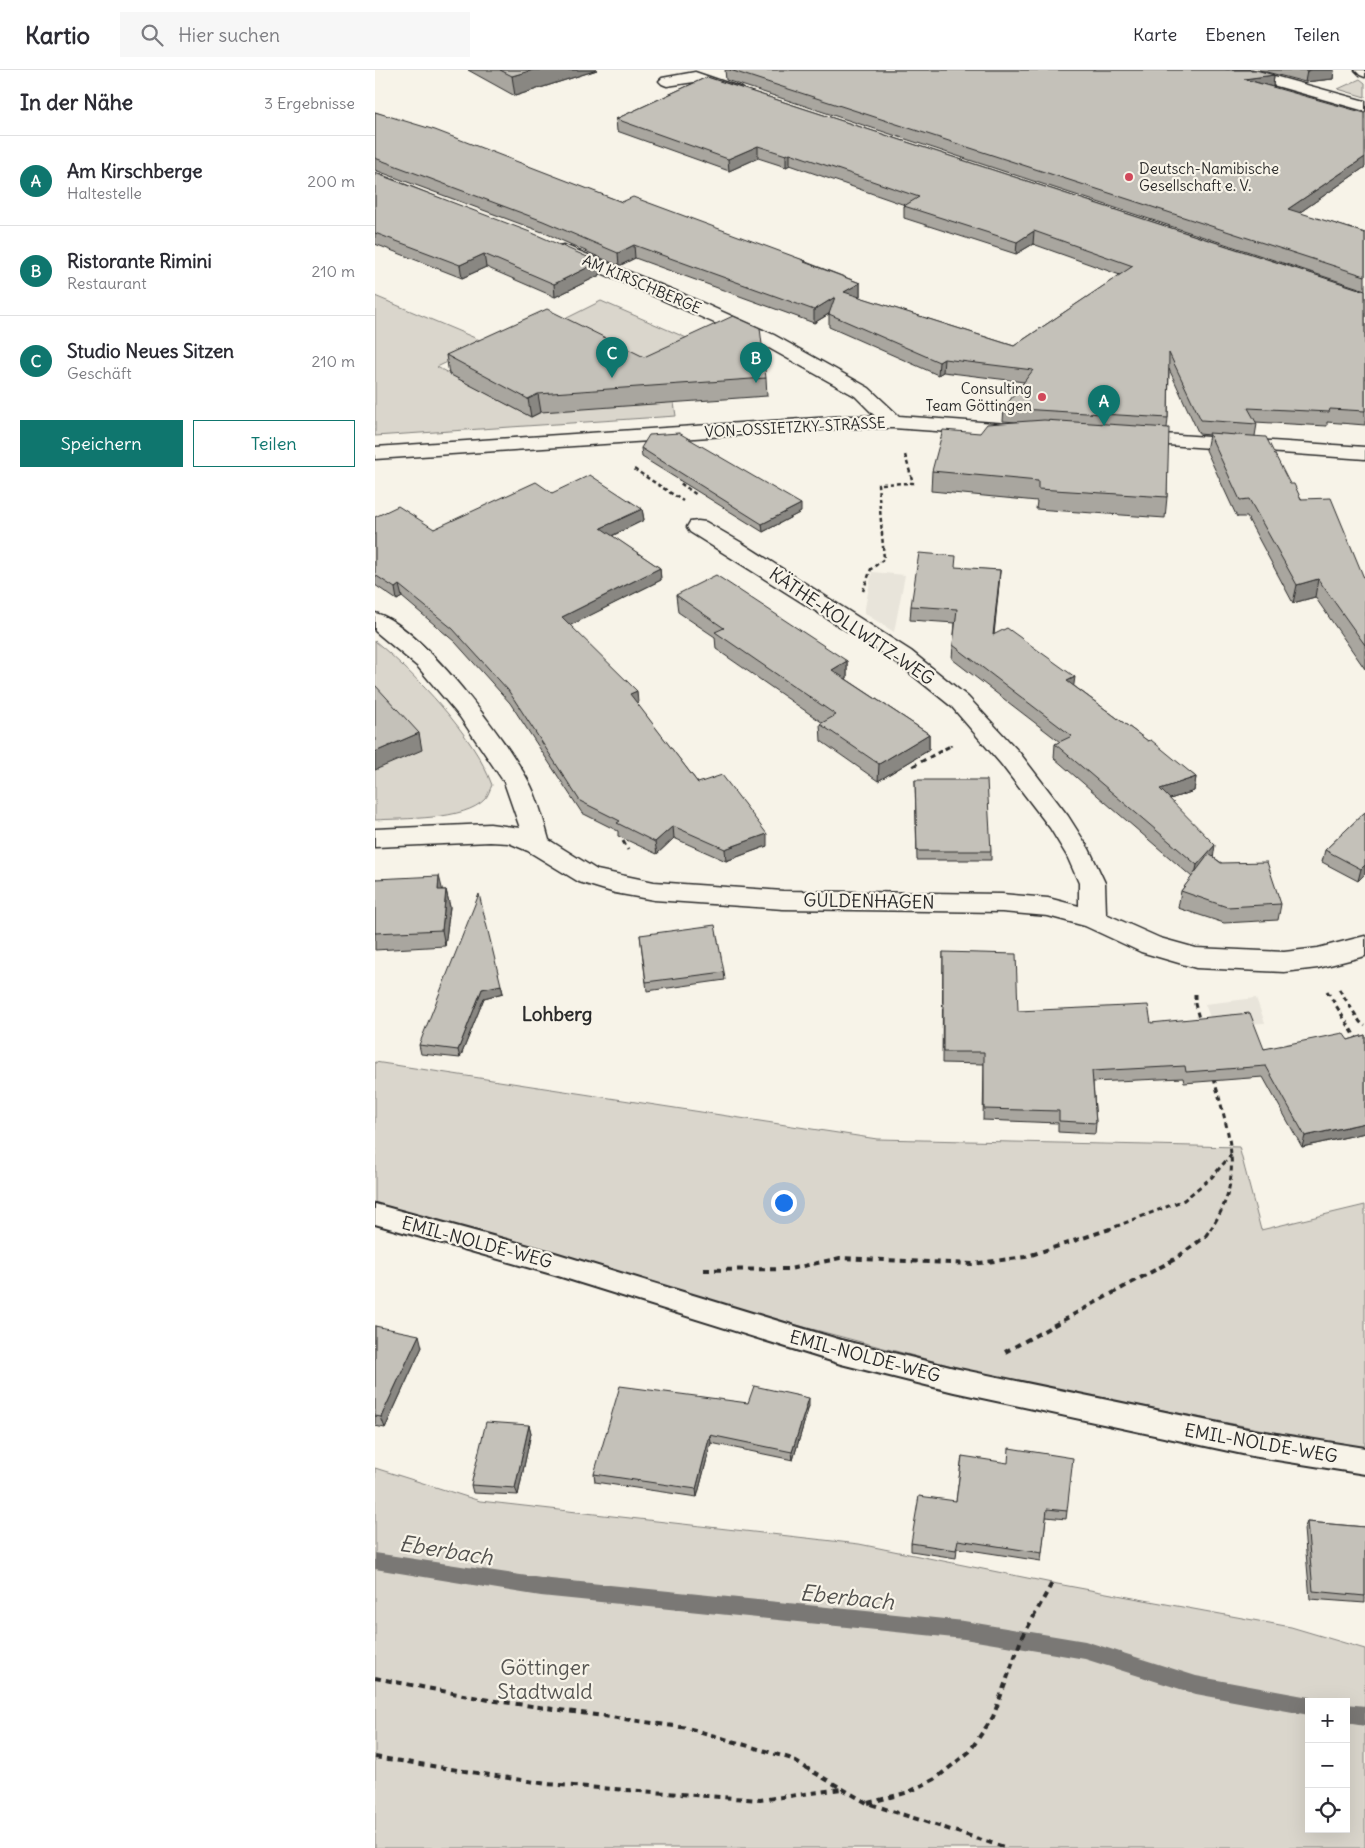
<!DOCTYPE html>
<html lang="de">
<head>
<meta charset="utf-8">
<style>
	:root { --surface:#fff; --page:#f7f7f7; --text:#2b2b33; --muted:#7c7c81; --line:#e1e1e2; --accent:#0f766e }
	body { margin:0; font-family:Delius,sans-serif; background:var(--page); color:var(--text) }
	.controls { position:absolute; right:15px; bottom:15px; display:grid; overflow:hidden; border-radius:0px; box-shadow:0 5px 20px #0002 }
	.controls button { width:45px; height:45px; display:grid; place-items:center; padding:0; border:0; border-bottom:1px solid var(--line); background:var(--surface); color:var(--text); font:25px sans-serif }
	.you { position:absolute; left:408px; top:1132px; width:18px; height:18px; margin:-12px; border:4px solid #fff; border-radius:50%; background:#1a73e8; box-shadow:0 0 0 8px #1a73e833 }
	.badge { display:grid; place-items:center; width:32px; height:32px; border-radius:50%; background:var(--accent); color:#fff; font-size:16px; font-weight:700 }
	.pin { position:absolute; translate:-50% -41px; filter:drop-shadow(0 1px 2px #0008) }
	.pin::after { content:''; position:absolute; top:26px; width:18px; height:15px; background:inherit; clip-path:polygon(0 0,100% 0,50% 100%) }
	.list { margin:0; padding:0; list-style:none }
	h2 { display:flex; justify-content:space-between; align-items:center; height:65px; margin:0; padding:0 20px; font-size:21px }
	h2 small { font-size:16px; font-weight:400; color:var(--muted) }
	.list li { display:grid; grid-template-columns:32px 1fr auto; gap:15px; align-items:center; box-sizing:border-box; height:90px; padding:0 20px; border-top:1px solid var(--line) }
	.list b { display:block; font-size:19px; white-space:nowrap }
	.list p { margin:0; font-size:16px; white-space:nowrap; color:var(--muted) }
	.list em { font-size:16px; font-style:normal; color:var(--muted) }
	.actions { display:flex; gap:10px; padding:15px 20px }
	.actions a { flex:1; padding:11px 0; border:1px solid var(--accent); border-radius:0px; text-align:center; font-size:18px; color:var(--accent) }
	.actions .main { background:var(--accent); color:#fff }
	.icon { flex:none; width:28px; height:28px; fill:none; stroke:currentColor; stroke-width:2; stroke-linecap:round; stroke-linejoin:round }
	.map { position:relative; flex:none; width:990px; height:1778px; overflow:hidden }
	header { display:flex; align-items:center; gap:30px; box-sizing:border-box; height:70px; padding:0 25px; background:var(--surface); border-bottom:1px solid var(--line) }
	header strong { font-size:24px }
	nav { display:flex; gap:28px; margin-inline-start:auto; font-size:18px }
	.search { width:350px; height:45px; background:var(--page); display:flex; align-items:center; gap:12px; box-sizing:border-box; padding:0 18px; border-radius:0px; color:var(--muted); font-size:19px }
	main { display:flex }
	aside { flex:1; background:var(--surface) }
	.map>svg:first-child { display:block }
	.built { fill:#e8e4da }
	.green { fill:#dad6cc; stroke:#82807c; fill-rule:evenodd }
	.lines { fill:none; stroke-linecap:round; stroke-linejoin:round }
	.stream { fill:#7a7874; fill-rule:evenodd }
	.service-casing { stroke:#2b2b2b; stroke-width:4 }
	.minor-casing { stroke:#2b2b2b; stroke-width:3 }
	.path-far2 { stroke:#2b2b2b; stroke-width:2.5; stroke-dasharray:4 3; stroke-linecap:butt }
	.path-far1 { stroke:#2b2b2b; stroke-width:3; stroke-dasharray:5 4; stroke-linecap:butt }
	.path { stroke:#2b2b2b; stroke-width:4; stroke-dasharray:6 5; stroke-linecap:butt }
	.service { fill:#f7f3e8; fill-rule:evenodd }
	.minor { fill:#f7f3e8; fill-rule:evenodd }
	.wall { fill:#a9a69f; stroke:#2b2b2b }
	.shaded-wall { fill:#898782; stroke:#2b2b2b }
	.building { fill:#c4c1b9; stroke:#2b2b2b }
	.poi-dot { fill:#d1495b; stroke:#f7f3e8; stroke-width:2 }
	.labels { text-anchor:middle; dominant-baseline:central; stroke-width:4.5; stroke-linejoin:round; paint-order:stroke }
	.far-poi-label { font-size:15px; fill:#2b2b2b; stroke:#f7f3e8; text-anchor:start }
	.far-street-label { font-size:15px; fill:#2b2b2b; stroke:#f7f3e8 }
	.street-label { font-size:18px; fill:#2b2b2b; stroke:#f7f3e8 }
	.neighbourhood-label { font-size:19px; font-weight:bold; fill:#2b2b2b; stroke:#f7f3e8 }
	.near-park-label { font-size:21px; fill:#575653; stroke:#f7f3e8 }
	.near-water-label { font-size:22px; font-style:italic; fill:#53524f; stroke:#f7f3e8 }
</style>
</head>
<body>
<header>
<strong>Kartio</strong>
<div class="search"><svg class="icon" aria-label="search" viewBox="0 0 24 24"><circle cx="10" cy="10" r="6"/><path d="M15 15l6 6"/></svg>Hier suchen</div>
<nav><a>Karte</a><a>Ebenen</a><a>Teilen</a></nav>
</header>
<main>
<aside>
<h2>In der Nähe<small>3 Ergebnisse</small></h2>
<ul class="list">
<li><span class="badge">A</span><div><b>Am Kirschberge</b><p>Haltestelle</p></div><em>200 m</em></li>
<li><span class="badge">B</span><div><b>Ristorante Rimini</b><p>Restaurant</p></div><em>210 m</em></li>
<li><span class="badge">C</span><div><b>Studio Neues Sitzen</b><p>Geschäft</p></div><em>210 m</em></li>
</ul>
<div class="actions"><a class="main">Speichern</a><a>Teilen</a></div>
</aside>
<div class="map">
<svg width="990" height="1778" viewBox="0 0 990 1778">
	<rect width="100%" height="100%" fill="#f7f3e8"/>
	<filter id="ink" filterUnits="userSpaceOnUse"><feTurbulence type="fractalNoise" baseFrequency=".02" numOctaves="2"/><feDisplacementMap in="SourceGraphic" scale="10" xChannelSelector="R" yChannelSelector="G"/><feConvolveMatrix kernelMatrix="1 2 1 2 8 2 1 2 1" color-interpolation-filters="sRGB"/></filter>
	<g filter="url(#ink)">
		<!-- built -->
		<g class="built">
			<path d="M497,502L530,505L519,562L489,543Z"/>
			<path d="M881,928L890,953L873,954L853,996L830,934Z"/>
		</g>
		<!-- green -->
		<g class="green">
			<path d="M985,9L990,13V27L963,19Z"/>
			<path d="M0,226L112,273L62,297L156,347L174,257L226,231L328,275L299,333L301,346L0,366Z"/>
			<path d="M0,571C41,605 99,665 117,715C115,719 113,726 110,729C90,751 28,748 0,750Z"/>
			<path d="M0,992L502,1069L864,1077L886,1160L990,1135V1380L615,1306L414,1253L0,1135Z"/>
			<path d="M0,1398L105,1431L484,1474L677,1513L916,1557L990,1579V1778H0ZM934,1632H971V1759H934Z"/>
		</g>
		<g class="lines">
			<!-- stream -->
			<g class="stream">
				<path d="M0,1483L166,1508L589,1551L710,1571L821,1606L934,1627L942,1632H934V1645L821,1624L710,1589L589,1569L166,1526L0,1499Z"/>
				<path d="M971,1634L990,1636V1656L971,1653Z"/>
			</g>
			<!-- service casing -->
			<g class="service-casing">
				<path id="service" d="M0,1134L180,1183L466,1270L579,1298L877,1360L990,1378V1404L877,1386L579,1322L466,1294L180,1205L0,1154Z"/>
			</g>
			<!-- minor casing -->
			<g class="minor-casing">
				<g id="minor">
					<path d="M852,0H877L990,31V41L855,3Z"/>
					<path d="M980,0H990V7L985,5Z"/>
					<path d="M320,2L367,18L370,21L367,24L362,26L319,12L292,16L287,14L284,11L287,8Z"/>
					<path d="M189,175L310,225L399,265L494,318L524,346L647,355L654,357L657,361L654,365L647,367L518,358H473L0,389V377L473,346H500L480,326L385,273L183,184L180,180L183,176Z"/>
					<path d="M757,362L990,377V389L750,372L747,368L750,364Z"/>
					<path d="M323,451L331,452L367,473L536,581L593,627L644,682L693,746L714,779L730,813L731,844L785,868L821,878L909,882L943,878L990,866V886L943,898L909,902L821,898L766,882L710,856L673,846L627,842L408,839L279,830L240,823L204,812L153,781L134,773L115,772L0,777V759L115,754L145,758L129,712L85,647L43,597L0,561V543C45,554 135,674 156,716C164,733 169,752 174,770L222,800L279,812L408,821L627,824L673,828L704,836V813L692,786L675,758L626,694L577,637L520,591L315,462L312,457L315,452Z"/>
				</g>
			</g>
			<!-- path-far2 -->
			<g class="path-far2">
				<path d="M259,399L308,431"/>
				<path d="M305,407V413L322,425"/>
				<path d="M488,521L496,499L509,489L503,414L538,413L530,385"/>
				<path d="M575,676L577,675"/>
			</g>
			<!-- path-far1 -->
			<g class="path-far1">
				<path d="M538,696L577,675"/>
				<path d="M248,771L253,780"/>
				<path d="M964,919L985,952L990,956"/>
				<path d="M952,921L983,971"/>
				<path d="M820,924V934L825,952"/>
				<path d="M732,1160L809,1130L837,1107L856,1085"/>
				<path d="M835,1160C871,1108 854,1065 839,1009"/>
			</g>
			<!-- path -->
			<g class="path">
				<path d="M329,1200L415,1199L465,1188L597,1194L650,1187L735,1159"/>
				<path d="M630,1282L800,1189L831,1166L836,1159"/>
				<path d="M0,1608L114,1630L313,1658L414,1688L492,1733L632,1778"/>
				<path d="M0,1687L172,1714L385,1730L466,1719"/>
				<path d="M493,1733L534,1722L560,1709L594,1682L618,1647L646,1570L677,1513"/>
			</g>
			<!-- service -->
			<use href="#service" class="service"/>
			<!-- minor -->
			<use href="#minor" class="minor"/>
		</g>
		<!-- wall -->
		<g class="wall">
			<path d="M93,0H222L140,26Z"/>
			<path d="M350,0H881L899,5L898,17L990,97L924,143L990,163V220L351,10Z"/>
			<path d="M884,0H959L958,9L930,12Z"/>
			<path d="M332,7L990,221V355L952,352V356L880,352L882,354L880,366L915,414L989,508H990V599L940,527L918,533L872,447H862L831,380L834,365L824,364L794,299L793,348L792,358V427L790,448L661,439L662,431L556,421L557,401L605,363L642,352L628,351L629,338L649,312L568,302L563,305L454,257V244L439,253L260,188L244,196L170,163L0,100V42L247,132L431,191V192L485,213V226L484,227L639,276L745,205L658,174L641,184L529,148V136L530,135L415,95L411,97L383,88L354,101L242,61L241,49Z"/>
			<path d="M0,102L224,192L225,205L180,227L111,197L87,208L0,174Z"/>
			<path d="M71,285L269,287L391,308L392,326L166,342L156,347L74,304Z"/>
			<path d="M266,378L426,442L388,462L267,387Z"/>
			<path d="M177,423L267,439L269,450L237,466L285,498L286,510L195,555L263,633L262,634L323,713L392,776L351,791L299,768L282,784L243,766V761L207,743L135,633L80,572L27,527L22,530L0,515V447L59,459Z"/>
			<path d="M581,498L625,500L624,514L619,565L699,616L821,707L819,721L795,729L838,787L906,834L903,850L849,853L803,838L806,821L817,807L679,688L680,674L685,672L577,589L578,575L580,553L535,550L536,536Z"/>
			<path d="M301,525L472,591V608L471,609L554,664V680L503,711L446,671L445,654L448,653L341,579L340,567L303,542Z"/>
			<path d="M540,710L616,781V790H542Z"/>
			<path d="M990,742V804L983,811L947,792L950,780Z"/>
			<path d="M0,809L68,820H71L75,837L70,876L0,880Z"/>
			<path d="M265,865L349,902L350,910L272,921Z"/>
			<path d="M568,882L643,941L776,953L889,979L973,970L990,965V1063L927,1077L888,1007L809,1013L808,1008L718,1012L721,1053L720,1064L683,1062V1053L608,1050L609,994L567,993Z"/>
			<path d="M126,915L128,923L109,928L85,988L46,984L44,975Z"/>
			<path d="M0,1256L47,1277L10,1358L0,1356Z"/>
			<path d="M373,1333L434,1336L418,1390L336,1373L322,1427L220,1412L219,1404Z"/>
			<path d="M154,1355L156,1363L143,1425L98,1423L96,1415Z"/>
			<path d="M587,1386L692,1441L691,1449L671,1447L666,1491L582,1478L581,1488L536,1481V1473L581,1431Z"/>
			<path d="M932,1452L990,1457V1533L935,1529L929,1459Z"/>
		</g>
		<!-- shaded-wall -->
		<g class="shaded-wall">
			<path d="M158,0H222L140,26L137,6Z"/>
			<path d="M937,0H959L958,9L930,12L932,1Z"/>
			<path d="M899,5L898,17L869,9Z"/>
			<path d="M383,76V88L354,101L353,89Z"/>
			<path d="M415,83V95L411,97V85Z"/>
			<path d="M990,87V97L911,152L913,139Z"/>
			<path d="M659,161L658,174L641,184L642,172Z"/>
			<path d="M259,175L260,188L244,196L243,183Z"/>
			<path d="M109,184L111,197L87,208L85,195Z"/>
			<path d="M224,192L225,205L180,227L179,214Z"/>
			<path d="M485,213V226L469,235V222Z"/>
			<path d="M460,227V240L439,253V240Z"/>
			<path d="M569,289L568,302L563,305L564,292Z"/>
			<path d="M163,324L166,342L156,347L153,329Z"/>
			<path d="M426,434V442L388,462L387,454Z"/>
			<path d="M267,439L269,450L228,470L226,458Z"/>
			<path d="M285,498L286,510L188,559L187,547Z"/>
			<path d="M625,500L624,514L617,579L618,565Z"/>
			<path d="M943,509L940,527L918,533L922,515Z"/>
			<path d="M24,515L27,527L22,530L20,518Z"/>
			<path d="M472,591V608L458,616L457,600Z"/>
			<path d="M700,607L698,621L692,611Z"/>
			<path d="M262,621L263,633L256,636L255,624Z"/>
			<path d="M44,663L47,680L0,700V682Z"/>
			<path d="M554,664V680L503,711L504,694Z"/>
			<path d="M821,707L819,721L783,733L785,719Z"/>
			<path d="M298,756L299,768L282,784L280,772Z"/>
			<path d="M392,764V776L351,791L350,779Z"/>
			<path d="M840,775L838,789L819,809L822,795Z"/>
			<path d="M990,795V804L983,811L986,799Z"/>
			<path d="M64,806L68,822L63,820Z"/>
			<path d="M71,820L75,837L70,876L67,860Z"/>
			<path d="M126,915L128,923L109,928L85,988L83,980L107,919Z"/>
			<path d="M990,1053V1063L927,1077L930,1066Z"/>
			<path d="M44,1265L47,1277L10,1358L6,1347Z"/>
			<path d="M434,1328V1336L418,1390L417,1382Z"/>
			<path d="M154,1355L156,1363L143,1425L140,1418Z"/>
			<path d="M335,1365L336,1373L322,1427L321,1419Z"/>
		</g>
		<!-- building -->
		<g class="building">
			<path d="M125,0H158L137,6Z"/>
			<path d="M355,0H881L899,5L869,9L990,43V87L913,139L990,163V206Z"/>
			<path d="M332,7L990,221V341L955,339L954,342L873,338L882,354L826,350L794,283L793,348L629,338L658,300L569,289L564,292L454,244L460,227L439,240L259,175L243,183L168,151L0,88V42L60,60L247,132L258,127L431,191L429,192L485,213L469,222L639,276L758,196L659,161L642,172L529,136L544,127L415,83L411,85L383,76L353,89L241,49Z"/>
			<path d="M0,103L155,162L224,192L179,214L109,184L85,195L0,163Z"/>
			<path d="M172,239L269,287L358,246L385,258L391,308L163,324L153,329L71,285Z"/>
			<path d="M669,350L794,358L792,427L663,419V411L557,401L568,360L605,363L612,354Z"/>
			<path d="M304,363L426,434L387,454L266,378L274,365Z"/>
			<path d="M834,363L891,367L915,414H919L926,429L956,428L989,508H990V575L943,509L922,515L874,429L865,430Z"/>
			<path d="M215,405L267,439L226,458L285,498L187,547L262,621L255,624L323,713L347,705L392,764L350,779L298,756L280,772L242,753L245,751L205,731L133,620L78,559L24,515L20,518L0,505V447L23,436L59,459L161,412L177,423Z"/>
			<path d="M544,483L581,486L580,497L625,500L618,565L632,558L700,607L692,611L773,671L776,670L821,707L785,719L840,775L822,795L680,674L697,666L578,575L582,539L536,536Z"/>
			<path d="M341,505L472,591L457,600L554,664L504,694L445,654L461,645L340,562L349,558L301,525Z"/>
			<path d="M0,615L44,663L0,682Z"/>
			<path d="M540,710H612L616,781H542Z"/>
			<path d="M990,742V795L986,799L950,780Z"/>
			<path d="M834,784L846,793L892,792L906,834L852,837L806,821Z"/>
			<path d="M64,806L63,820H71L67,860L0,863V809Z"/>
			<path d="M104,824L126,915L107,919L83,980L44,975Z"/>
			<path d="M340,855L349,902L271,912L265,865Z"/>
			<path d="M568,882L641,884L643,941L773,935L776,953L875,943L889,979L968,963L973,970L990,965V1053L930,1066L891,996L811,1002L810,996L717,1001L721,1053L684,1051V1041L609,1039V982H568Z"/>
			<path d="M0,1256L44,1265L6,1347L0,1346Z"/>
			<path d="M245,1316L373,1333L379,1316L434,1328L417,1382L335,1365L321,1419L219,1404Z"/>
			<path d="M111,1352L154,1355L140,1418L96,1415Z"/>
			<path d="M634,1378L698,1388L692,1441L672,1439L667,1483L583,1470L581,1480L536,1473L544,1426L581,1431L587,1386L633,1393Z"/>
			<path d="M932,1452L990,1457V1526L938,1521Z"/>
		</g>
	</g>
	<!-- markers -->
	<g class="poi-dot">
		<circle cx="754" cy="107" r="5"/>
		<circle cx="667" cy="327" r="5"/>
	</g>
	<g class="labels">
		<!-- far-poi labels -->
		<g class="far-poi-label">
			<text x="764" y="98">Deutsch-Namibische<tspan x="764" dy="17">Gesellschaft e. V.</tspan></text>
			<text x="657" y="318" text-anchor="end">Consulting<tspan x="657" dy="17">Team Göttingen</tspan></text>
		</g>
		<!-- far-street labels -->
		<g class="far-street-label">
			<text transform="translate(267 214) rotate(23)">AM KIRSCHBERGE</text>
			<text transform="translate(420 357) rotate(-3)">VON-OSSIETZKY-STRASSE</text>
		</g>
		<!-- street labels -->
		<g class="street-label">
			<text transform="translate(477 556) rotate(34)">KÄTHE-KOLLWITZ-WEG</text>
			<text transform="translate(494 831) rotate(1)">GULDENHAGEN</text>
			<text transform="translate(102 1172) rotate(15)">EMIL-NOLDE-WEG</text>
			<text transform="translate(490 1286) rotate(15)">EMIL-NOLDE-WEG</text>
			<text transform="translate(886 1373) rotate(10)">EMIL-NOLDE-WEG</text>
		</g>
		<!-- neighbourhood labels -->
		<g class="neighbourhood-label">
			<text x="182" y="944">Lohberg</text>
		</g>
		<!-- near-park labels -->
		<g class="near-park-label">
			<text x="170" y="1597">Göttinger<tspan x="170" dy="24">Stadtwald</tspan></text>
		</g>
		<!-- near-water labels -->
		<g class="near-water-label">
			<text transform="translate(71 1480) rotate(9)">Eberbach</text>
			<text transform="translate(472 1527) rotate(6)">Eberbach</text>
		</g>
	</g>
</svg>
<div class="controls">
<button>+</button>
<button>−</button>
<button><svg class="icon" aria-label="locate" viewBox="0 0 24 24"><circle cx="12" cy="12" r="6"/><path d="M12 2v4M12 18v4M2 12h4M18 12h4"/></svg></button>
</div>
<div class="you"></div>
<div class="pin badge" style="left:729px;top:356px">A</div>
<div class="pin badge" style="left:381px;top:313px">B</div>
<div class="pin badge" style="left:237px;top:308px">C</div>
</div>
</main>
</body>
</html>
